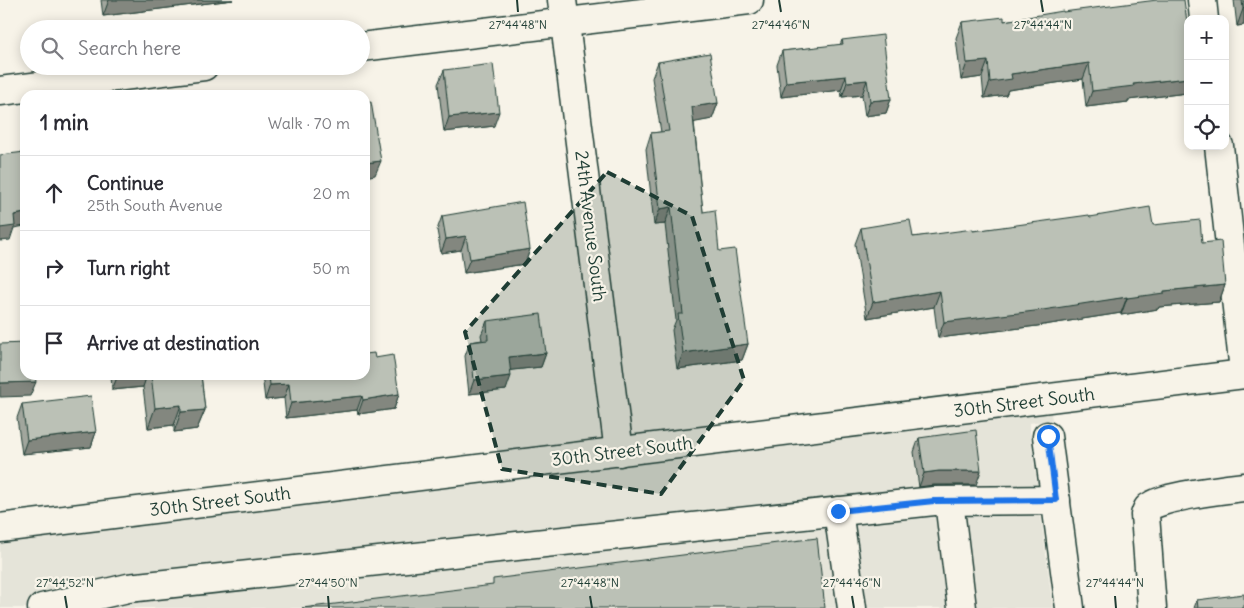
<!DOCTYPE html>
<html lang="en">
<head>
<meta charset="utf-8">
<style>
	:root { --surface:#fff; --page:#f7f7f7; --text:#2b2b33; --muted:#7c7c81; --line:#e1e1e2 }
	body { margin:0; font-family:Delius,sans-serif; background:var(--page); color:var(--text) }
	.controls { position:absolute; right:15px; top:15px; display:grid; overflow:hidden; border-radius:10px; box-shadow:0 2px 12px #0003 }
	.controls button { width:45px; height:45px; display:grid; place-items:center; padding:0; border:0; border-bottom:1px solid var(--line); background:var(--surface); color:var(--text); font:25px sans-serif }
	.stop { position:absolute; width:15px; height:15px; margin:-11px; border:4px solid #1a73e8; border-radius:50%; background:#fff }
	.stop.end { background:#1a73e8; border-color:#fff; box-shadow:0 1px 5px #0008 }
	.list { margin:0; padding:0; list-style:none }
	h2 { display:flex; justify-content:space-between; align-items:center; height:65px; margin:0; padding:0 20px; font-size:21px }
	h2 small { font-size:16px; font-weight:400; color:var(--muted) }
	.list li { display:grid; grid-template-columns:32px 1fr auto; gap:15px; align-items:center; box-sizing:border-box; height:75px; padding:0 20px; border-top:1px solid var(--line) }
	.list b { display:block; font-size:19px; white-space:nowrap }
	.list p { margin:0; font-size:16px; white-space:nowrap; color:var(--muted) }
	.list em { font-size:16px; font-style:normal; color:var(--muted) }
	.icon { flex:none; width:28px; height:28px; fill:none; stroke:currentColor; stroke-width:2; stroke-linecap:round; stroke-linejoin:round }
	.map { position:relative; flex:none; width:1244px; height:608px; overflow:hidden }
	.search { position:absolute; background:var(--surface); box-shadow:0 2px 12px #0003; left:20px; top:20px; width:350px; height:55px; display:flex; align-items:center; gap:12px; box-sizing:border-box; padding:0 18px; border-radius:28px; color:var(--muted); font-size:19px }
	.panel { position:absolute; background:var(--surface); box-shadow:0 2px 12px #0003; left:20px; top:90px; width:350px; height:290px; border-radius:15px }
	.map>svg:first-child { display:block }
	.built { fill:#e5e4d9 }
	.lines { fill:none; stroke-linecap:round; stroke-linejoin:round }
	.minor-casing { stroke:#1f3d34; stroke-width:31 }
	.minor { stroke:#f7f3e8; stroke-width:28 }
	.wall { fill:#a1a69d; stroke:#1f3d34 }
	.shaded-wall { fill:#83877f; stroke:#1f3d34 }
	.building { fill:#bbc1b6; stroke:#1f3d34 }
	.route { stroke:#1a73e8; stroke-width:6 }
	.marked { fill:#1f3d34; fill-opacity:0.2; stroke:#1f3d34; stroke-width:4; stroke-dasharray:10 6; stroke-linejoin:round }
	.ticks { fill:none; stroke:#1f3d34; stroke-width:2 }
	.labels { text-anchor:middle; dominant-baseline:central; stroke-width:4.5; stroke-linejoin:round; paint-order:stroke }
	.street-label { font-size:18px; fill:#1f3d34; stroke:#f7f3e8 }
	.ticks-label { font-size:12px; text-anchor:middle; fill:#1f3d34; stroke:#f7f3e8; stroke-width:4.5; stroke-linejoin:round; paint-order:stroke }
</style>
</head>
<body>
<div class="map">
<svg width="1244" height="608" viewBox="0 0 1244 608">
	<rect width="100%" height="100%" fill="#f7f3e8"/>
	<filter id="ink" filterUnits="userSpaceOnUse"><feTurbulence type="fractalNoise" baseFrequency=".02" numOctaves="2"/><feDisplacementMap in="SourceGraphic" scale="10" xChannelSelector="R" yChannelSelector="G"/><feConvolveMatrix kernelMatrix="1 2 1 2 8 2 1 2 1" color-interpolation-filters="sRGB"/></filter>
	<g filter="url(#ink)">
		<!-- built -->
		<path class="built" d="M1051,413L1052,420L1029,423L1053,608H0V543Z"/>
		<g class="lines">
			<!-- minor casing -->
			<g class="minor-casing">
				<g id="minor">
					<path d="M562,0L619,452"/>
					<path d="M1202,0L1204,19"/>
					<path d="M361,47L749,0"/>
					<path d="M0,91L204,66"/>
					<path d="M1219,146L1244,371"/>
					<path d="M1047,436L1070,608"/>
					<path d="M949,501L962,608"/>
					<path d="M838,511L852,608"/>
					<path d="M0,528L1244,374"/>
					<path d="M42,608L128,588L934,501L1056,500"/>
					<path d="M1152,608L1145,515C1145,514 1148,508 1148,508C1157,497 1227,489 1244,487"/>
				</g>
			</g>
			<!-- minor -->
			<use href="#minor" class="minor"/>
		</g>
		<!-- wall -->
		<g class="wall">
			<path d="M101,0H233L103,16Z"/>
			<path d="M1234,0H1244V25L1237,26Z"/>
			<path d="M1063,12L1187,93L1128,100V102L1086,107L1083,79L1008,90L1006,95L984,98L982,77L961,80L956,38L962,22L1004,21Z"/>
			<path d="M842,40L891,99L886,113L865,116L862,95L842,97L841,90L781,97L777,65L782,51L840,45Z"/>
			<path d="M658,62L718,103L712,119L694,122L703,212L719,251L748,344L742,360L677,369L672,330L676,320L665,224L654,225L646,149L651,133L661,132L652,78Z"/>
			<path d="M444,70L494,126L444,132L438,84Z"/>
			<path d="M442,216L530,249L525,264L464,273L461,250L441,253L437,230Z"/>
			<path d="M1090,217L1153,225L1202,243L1225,285L1219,302L1159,307L1158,309L1121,315V313L1037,326L938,338L934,307L867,318L855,244L861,228L913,237L973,231Z"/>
			<path d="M487,321L546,353L541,367L511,370L506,390L469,394L465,356L470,342L482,340L481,335Z"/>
			<path d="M375,358L399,394L394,409L358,414L357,410L286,418L284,398L265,400L262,375H365Z"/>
			<path d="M111,375H201L205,410L197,429L174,432V425L148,428L143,387L112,390Z"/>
			<path d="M22,404L96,432L91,447L22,454L17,418Z"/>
			<path d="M919,438L976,485H934L919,487L914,452Z"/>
			<path d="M1197,600L1244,608H1194Z"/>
		</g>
		<!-- shaded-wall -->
		<g class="shaded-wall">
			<path d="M109,0H233L103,16Z"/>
			<path d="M1244,8V25L1237,26L1243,9Z"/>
			<path d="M988,61L982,77L961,80L967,63Z"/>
			<path d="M1089,63L1083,79L1008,90L1006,95L984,98L990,82L1011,74Z"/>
			<path d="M846,76L841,90L781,97L786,82Z"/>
			<path d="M1188,78L1187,93L1128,100V102L1086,107L1092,91L1133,84Z"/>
			<path d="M867,80L862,95L842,97L847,82Z"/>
			<path d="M891,99L886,113L865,116L870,101Z"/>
			<path d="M718,103L712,119L686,124L692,107Z"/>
			<path d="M499,112L494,126L444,132L449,117Z"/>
			<path d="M381,161L375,175L365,177V163Z"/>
			<path d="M671,207L665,224L654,225L660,209Z"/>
			<path d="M25,213V226L14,228L10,240L0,241V228L14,215Z"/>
			<path d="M466,236L461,250L441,253L446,239Z"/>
			<path d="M530,249L525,264L464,273L470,259Z"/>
			<path d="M1225,285L1219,302L1159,307L1158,309L1121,315L1127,298L1164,291Z"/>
			<path d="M940,291L934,307L867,318L873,302Z"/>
			<path d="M1127,297L1121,313L1037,326L938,338L944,322Z"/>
			<path d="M748,344L742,360L677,369L683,353Z"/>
			<path d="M546,353L541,367L504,371L509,357Z"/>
			<path d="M118,375H147L143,387L112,390Z"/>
			<path d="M511,376L506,390L469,394L474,380Z"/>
			<path d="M36,382L30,396L0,397V383Z"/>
			<path d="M289,384L284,398L265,400L270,385Z"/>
			<path d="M399,394L394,409L358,414L363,400Z"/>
			<path d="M362,396L357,410L286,418L291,403Z"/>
			<path d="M181,405L174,425L148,428L155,408Z"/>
			<path d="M205,410L197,429L174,432L181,412Z"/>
			<path d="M96,432L91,447L22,454L27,440Z"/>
			<path d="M939,471H981L976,485H934L919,487L924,473Z"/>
		</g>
		<!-- building -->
		<g class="building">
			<path d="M1157,0H1184L1188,29V78L1133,84L1134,86L1092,91L1089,63L1011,74L1012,79L990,82L988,61L967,63L962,22L1004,17V21L1063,11V12Z"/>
			<path d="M1242,0H1244V8L1243,9Z"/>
			<path d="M883,35L891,99L870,101L867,80L847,82L846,76L786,82L782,51L843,44L842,40Z"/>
			<path d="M710,53L718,103L692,107L703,212L715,210L719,251L735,249L748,344L683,353L678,314H683L671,207L660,209L651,133L669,131L658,62Z"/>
			<path d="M493,64L499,112L449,117L444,70Z"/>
			<path d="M371,102L381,161L365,163V103Z"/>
			<path d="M25,152V213L14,215L15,226L0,228V155Z"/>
			<path d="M523,202L530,249L470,259L466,236L446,239L442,216Z"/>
			<path d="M1150,207L1153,225L1200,220L1202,243L1221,241L1225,285L1164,291V293L1127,298V297L1043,310L944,322L940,291L873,302L861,228L910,220L913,237L973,229V231L1089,215L1090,217Z"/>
			<path d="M541,314L546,353L509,357L511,376L474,380L470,342L488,340L487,321Z"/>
			<path d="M25,343V375H35L36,382L0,383V344Z"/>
			<path d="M374,353L375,358L393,355L399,394L363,400L362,396L291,403L289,384L270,385L269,375H365V354Z"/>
			<path d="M151,375H201L205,410L181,412V405L155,408Z"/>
			<path d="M91,396L96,432L27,440L22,404Z"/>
			<path d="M976,430L981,471H939L924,473L919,438Z"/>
			<path d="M817,538L825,608H302L493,585V579Z"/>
			<path d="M1244,594V608H1198L1197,600Z"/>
		</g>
	</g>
	<g class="lines" filter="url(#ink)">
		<!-- route -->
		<path class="route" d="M838,511L934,501L1056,500L1048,436"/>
	</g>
	<!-- marked area -->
	<path class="marked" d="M607,172L692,216L744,380L661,494L502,469L465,332Z"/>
	<!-- ticks -->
	<path class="ticks" d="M517,0L518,12M779,0L781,12M1041,0L1043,12M65,596L67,608M328,596L329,608M590,596L592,608M852,596L854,608M1115,596L1116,608"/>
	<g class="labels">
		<!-- street labels -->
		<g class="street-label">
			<text transform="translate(591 226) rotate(83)">24th Avenue South</text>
			<text transform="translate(1024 402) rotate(-7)">30th Street South</text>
			<text transform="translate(622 451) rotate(-7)">30th Street South</text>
			<text transform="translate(220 501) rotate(-7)">30th Street South</text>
		</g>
	</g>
	<g class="ticks-label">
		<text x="518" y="29">27°44'48"N</text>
		<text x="781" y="29">27°44'46"N</text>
		<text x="1043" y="29">27°44'44"N</text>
		<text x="65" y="587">27°44'52"N</text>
		<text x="328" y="587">27°44'50"N</text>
		<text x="590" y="587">27°44'48"N</text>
		<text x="852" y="587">27°44'46"N</text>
		<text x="1115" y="587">27°44'44"N</text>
	</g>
</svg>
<div class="controls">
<button>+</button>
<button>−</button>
<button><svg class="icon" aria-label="locate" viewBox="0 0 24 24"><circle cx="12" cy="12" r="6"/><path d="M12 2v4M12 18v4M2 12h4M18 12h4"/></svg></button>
</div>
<div class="stop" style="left:1048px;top:436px"></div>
<div class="stop end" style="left:838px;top:511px"></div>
<div class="search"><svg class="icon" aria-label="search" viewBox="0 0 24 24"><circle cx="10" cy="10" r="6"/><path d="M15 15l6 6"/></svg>Search here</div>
<section class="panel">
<h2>1 min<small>Walk · 70 m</small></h2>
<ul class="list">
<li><svg class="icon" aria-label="ahead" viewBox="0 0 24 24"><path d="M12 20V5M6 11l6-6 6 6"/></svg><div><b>Continue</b><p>25th South Avenue</p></div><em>20 m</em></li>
<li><svg class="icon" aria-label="right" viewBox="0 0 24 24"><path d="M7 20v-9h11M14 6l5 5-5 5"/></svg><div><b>Turn right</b></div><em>50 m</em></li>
<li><svg class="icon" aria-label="arrive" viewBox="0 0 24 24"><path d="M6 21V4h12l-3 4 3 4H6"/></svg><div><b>Arrive at destination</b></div></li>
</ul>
</section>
</div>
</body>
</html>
